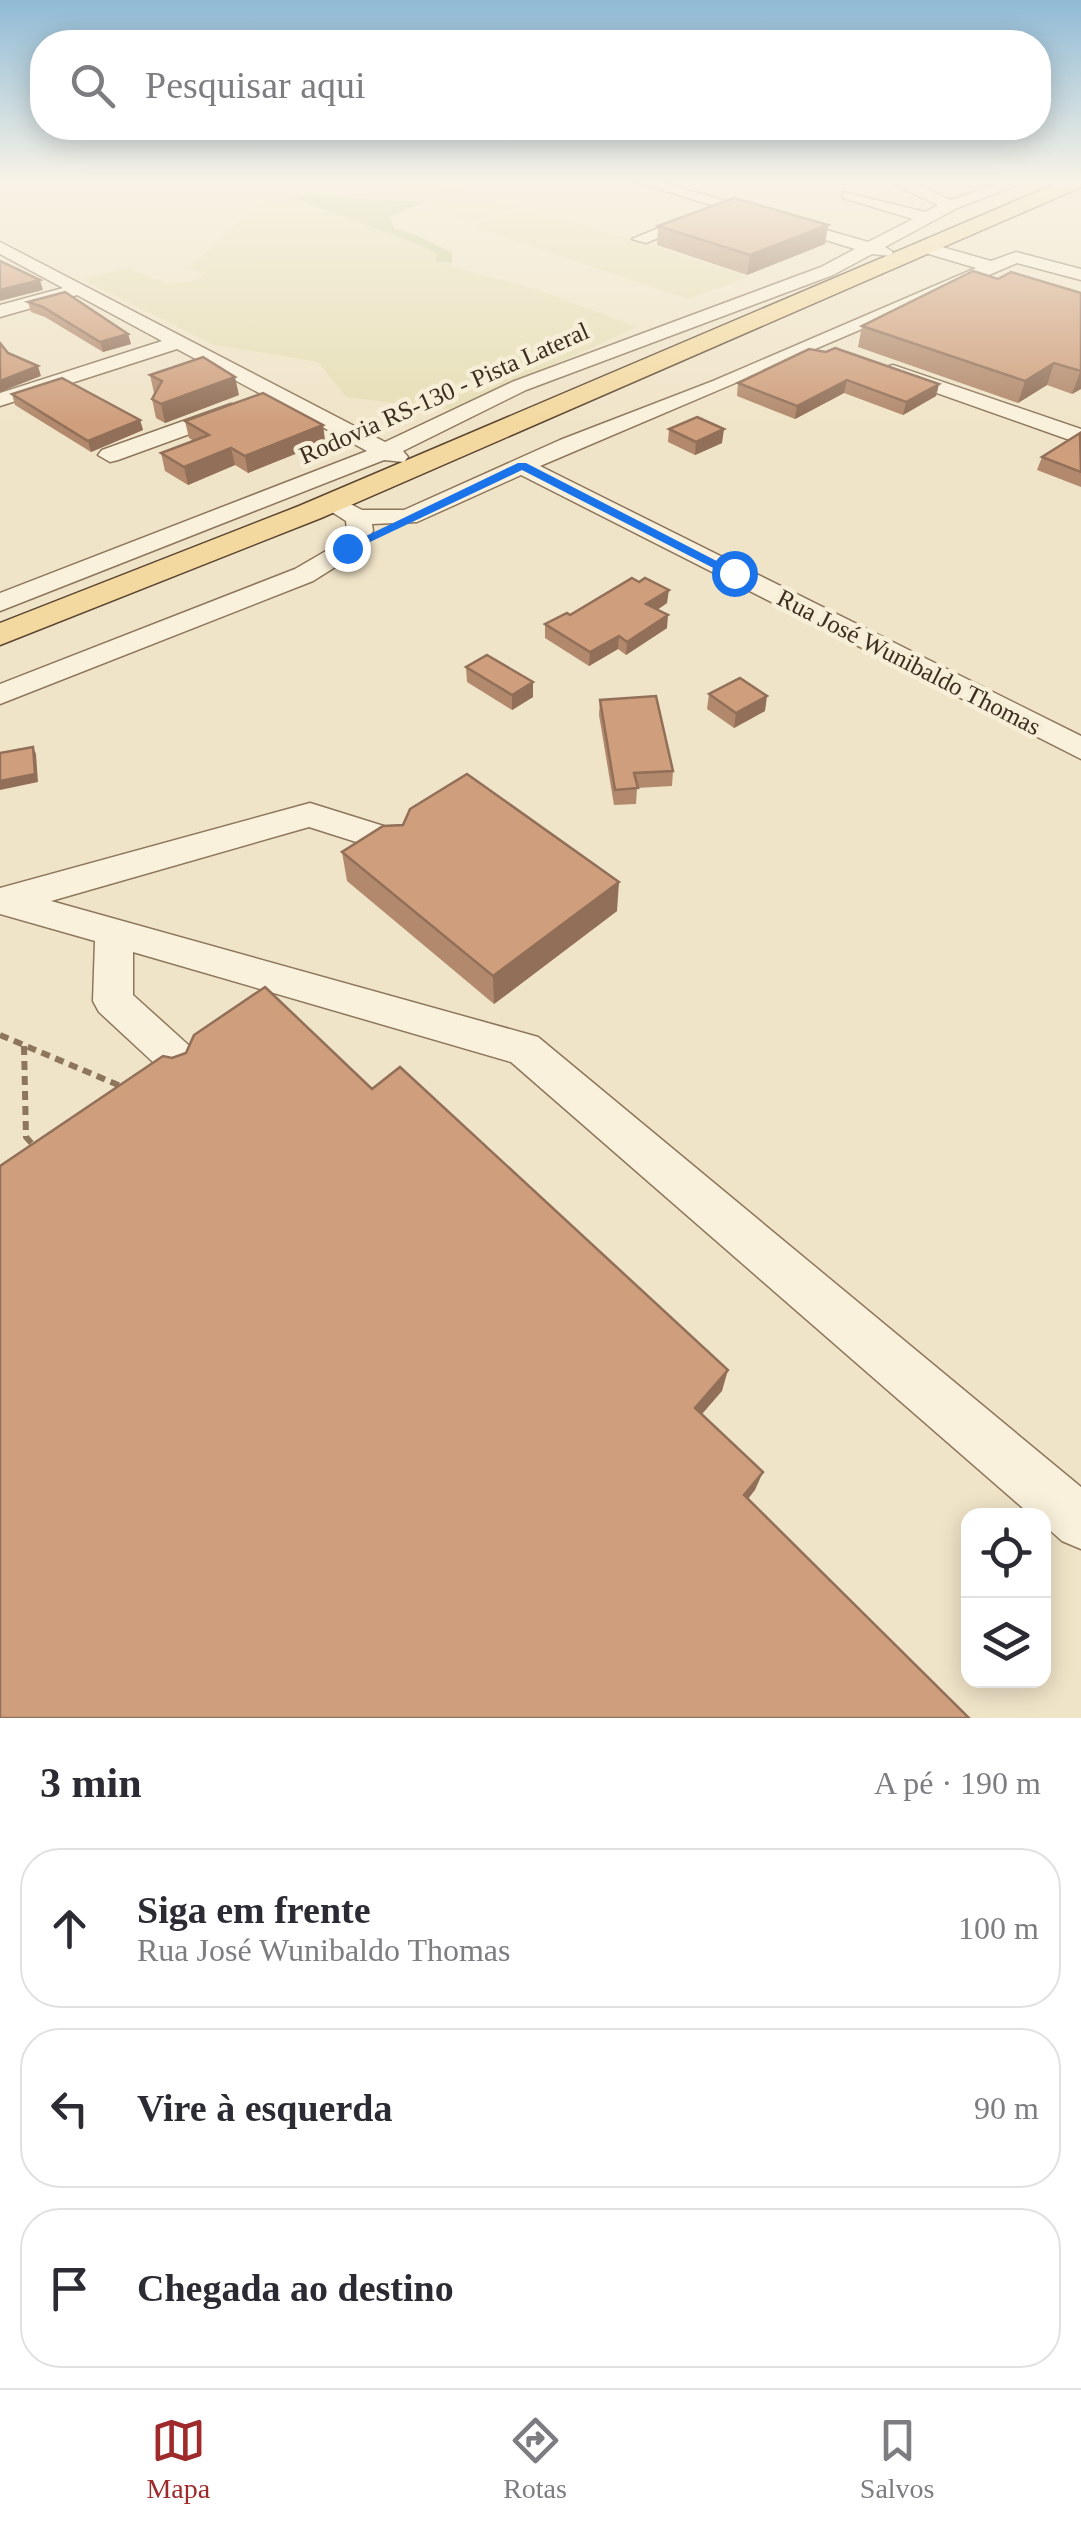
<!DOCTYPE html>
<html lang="pt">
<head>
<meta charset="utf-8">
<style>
	:root { --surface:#fff; --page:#f7f7f7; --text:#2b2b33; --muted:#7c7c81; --line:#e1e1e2; --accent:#9e2a2b }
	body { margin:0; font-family:Georgia,serif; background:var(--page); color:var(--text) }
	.controls { position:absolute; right:30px; bottom:30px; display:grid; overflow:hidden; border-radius:20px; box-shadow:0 5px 25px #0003 }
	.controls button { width:90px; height:90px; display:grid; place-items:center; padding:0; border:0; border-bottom:2px solid var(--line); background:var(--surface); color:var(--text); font:50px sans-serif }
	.stop { position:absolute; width:30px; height:30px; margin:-22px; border:8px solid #1a73e8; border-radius:50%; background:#fff }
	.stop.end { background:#1a73e8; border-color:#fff; box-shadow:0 2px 10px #0008 }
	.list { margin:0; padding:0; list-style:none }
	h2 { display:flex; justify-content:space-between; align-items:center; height:130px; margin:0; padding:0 40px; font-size:42px }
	h2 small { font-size:32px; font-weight:400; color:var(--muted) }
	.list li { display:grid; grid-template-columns:65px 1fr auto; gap:30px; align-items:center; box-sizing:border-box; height:160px; margin:0 20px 20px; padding:0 20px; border:2px solid var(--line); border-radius:40px }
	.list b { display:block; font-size:38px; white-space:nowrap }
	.list p { margin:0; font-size:32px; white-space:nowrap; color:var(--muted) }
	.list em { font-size:32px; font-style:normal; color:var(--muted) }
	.icon { flex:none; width:55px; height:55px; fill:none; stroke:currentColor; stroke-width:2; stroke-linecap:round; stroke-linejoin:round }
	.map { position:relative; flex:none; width:1081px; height:1718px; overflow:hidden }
	.search { position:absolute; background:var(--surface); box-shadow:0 5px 25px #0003; left:30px; right:30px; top:30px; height:110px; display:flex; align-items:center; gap:25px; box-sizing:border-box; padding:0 35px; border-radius:40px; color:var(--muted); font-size:38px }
	.sheet { height:670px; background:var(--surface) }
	nav { display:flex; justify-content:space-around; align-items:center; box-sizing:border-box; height:140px; border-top:2px solid var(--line); background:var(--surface); font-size:28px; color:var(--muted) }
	nav a { display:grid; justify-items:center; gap:5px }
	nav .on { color:var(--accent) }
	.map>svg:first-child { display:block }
	.farmland { fill:#e6deb5 }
	.green { fill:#c9cf9b }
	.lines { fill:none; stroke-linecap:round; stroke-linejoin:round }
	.minor-casing { stroke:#8d765c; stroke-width:3 }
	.major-casing { stroke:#5b4430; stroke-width:3 }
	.path { stroke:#8d765c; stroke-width:6; stroke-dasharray:9 6; stroke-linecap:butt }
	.minor { fill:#faf1dc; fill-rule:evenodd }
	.major { fill:#f3d9a0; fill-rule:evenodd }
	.wall { fill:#b2896c }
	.shaded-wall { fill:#916f58 }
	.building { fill:#cf9f7d; stroke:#916f58; stroke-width:2.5 }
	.route { fill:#1a73e8 }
	.labels { text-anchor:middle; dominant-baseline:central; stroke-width:9; stroke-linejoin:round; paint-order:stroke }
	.far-street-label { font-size:25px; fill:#3d2e20; stroke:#f7eed8 }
</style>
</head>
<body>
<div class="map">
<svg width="1081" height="1718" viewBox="0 0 1081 1718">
	<rect width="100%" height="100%" fill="#f0e4c8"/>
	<!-- farmland -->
	<g class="farmland">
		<path d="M379,182H432L519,208L468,222Z"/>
		<path d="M270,193L322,207L422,246L438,254L437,262L537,290L637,327L455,410L346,397L318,362L214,345L82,279L128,268L167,284L191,282L207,273L188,269Z"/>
		<path d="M524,209L632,239L749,277L688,299L477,228L481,222Z"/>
	</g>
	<!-- green -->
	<path class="green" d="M286,195L426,202L388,217L395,229C418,233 431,244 452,252V263L436,262L437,254L422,246Z"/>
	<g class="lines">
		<!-- minor casing -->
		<g class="minor-casing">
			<g id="minor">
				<path d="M636,182H660L868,242L913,219L843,198V192L925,212L938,205L889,182H911L951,200L1003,182H1025L957,208L885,247L893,252L890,256L872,254L833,275L526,390L403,451L408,457L404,462L384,460L0,611V593L367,451L177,349L0,406V393L162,341L77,295L0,317V305L63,288L0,254V242L385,442L512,382L821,267L855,249Z"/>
				<path d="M698,212L712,215L646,243L632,239Z"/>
				<path d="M928,243L991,261L1016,252L1081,269V280L1017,263L540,466L1081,736V759L521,475L417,522L372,524L373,531L356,554L313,581L0,704V684L295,569L338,544L347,531L346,521L318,503L321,498H339L362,510H404L560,440L713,381L976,268L922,252L919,248Z"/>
				<path d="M893,365L1081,429V444L886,375L883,371L886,367Z"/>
				<path d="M231,404L239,406L242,411L239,416L118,460L110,462L98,455L102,450Z"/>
				<path d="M310,803L406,833L411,842L406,851L394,854L309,827L51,901L538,1037L1081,1487V1549L1062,1541L1044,1525V1516H1032L511,1062L133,952V995L195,1051L201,1063L195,1075L181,1080L167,1075L99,1012L93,1001L95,941L0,914V888Z"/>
			</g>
		</g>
		<!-- major casing -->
		<g class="major-casing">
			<path id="major" d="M1060,182H1081V187L321,518L0,645V623L299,506Z"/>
		</g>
		<!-- path -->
		<g class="path">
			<path d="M0,1035L123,1087"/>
			<path d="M24,1046L26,1137L34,1146"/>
		</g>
		<!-- minor -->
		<use href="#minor" class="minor"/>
		<!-- major -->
		<use href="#major" class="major"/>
	</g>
	<!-- wall -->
	<g class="wall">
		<path d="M828,225L825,244L747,275L657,245L658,226Z"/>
		<path d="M998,279L1081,293V389L1072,394L1047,385L1018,403L858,347L862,326Z"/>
		<path d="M28,302L128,334L131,344L103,352L45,317L31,312Z"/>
		<path d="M809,349L939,384L936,396L903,415L844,393L795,419L737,396L738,383Z"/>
		<path d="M150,375L239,395L165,423L156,418L152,399L154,393Z"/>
		<path d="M12,394L140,420L143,430L91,452L15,405Z"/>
		<path d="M185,421L323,425L325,442L248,473L235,465L188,485L165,471L161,453L194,441L189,438Z"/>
		<path d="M669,429L722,443L695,455L668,442Z"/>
		<path d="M1081,433V487L1037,470L1042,457Z"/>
		<path d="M667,603L657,610L667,628L626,655L618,649L589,666L545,638V624L570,615Z"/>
		<path d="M466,667L533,697L512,710L467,682Z"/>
		<path d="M709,694L765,711L734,728L707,709Z"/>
		<path d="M600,700L673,771L672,786L637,788L636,804L614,805L599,715Z"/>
		<path d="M342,852L617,911L494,1004L347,881Z"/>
	</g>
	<!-- shaded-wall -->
	<g class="shaded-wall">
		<path d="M828,225L825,244L747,275L750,255Z"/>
		<path d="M40,280L43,290L0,301V290Z"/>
		<path d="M128,334L131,344L103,352L100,342Z"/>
		<path d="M1054,363L1047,385L1018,403L1025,381Z"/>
		<path d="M38,366L41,376L0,392V381Z"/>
		<path d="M1081,371V389L1072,394L1080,372Z"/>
		<path d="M235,377L239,395L165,423L161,404Z"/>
		<path d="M847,380L844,393L795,419L797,406Z"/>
		<path d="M939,384L936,396L903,415L906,402Z"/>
		<path d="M140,420L143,430L91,452L88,441Z"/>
		<path d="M323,425L325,442L248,473L245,456Z"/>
		<path d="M724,429L722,443L695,455L696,442Z"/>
		<path d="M231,448L235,465L188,485L184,467Z"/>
		<path d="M669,590L667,603L645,618L646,604Z"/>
		<path d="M668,615L667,628L626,655L627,642Z"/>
		<path d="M619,636L618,649L589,666L590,652Z"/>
		<path d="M533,682V697L512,710V695Z"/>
		<path d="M767,696L765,711L734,728L736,713Z"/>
		<path d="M33,747L36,754L38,782L0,790V781Z"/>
		<path d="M619,882L617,911L494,1004L493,976Z"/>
		<path d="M728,1370L722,1391L690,1428L695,1408Z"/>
		<path d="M763,1472L755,1490L737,1513L744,1495Z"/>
	</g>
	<!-- building -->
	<g class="building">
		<path d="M734,198L828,225L750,255L658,226Z"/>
		<path d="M0,261L40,280L0,290Z"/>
		<path d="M973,271L998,279L1011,272L1081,293V371L1054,363L1025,381L862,326Z"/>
		<path d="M65,292L128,334L100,342L43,307L28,302Z"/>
		<path d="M0,343L8,353L38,366L0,381Z"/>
		<path d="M835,348L939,384L906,402L847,380L797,406L738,383L809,349L826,352Z"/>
		<path d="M203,357L235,377L161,404L152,399L162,381L150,375Z"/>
		<path d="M62,378L140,420L88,441L12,394Z"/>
		<path d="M263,393L323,425L245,456L231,448L184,467L161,453L209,435L185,421Z"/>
		<path d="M697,417L724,429L696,442L669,429Z"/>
		<path d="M1080,433L1081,472L1042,457Z"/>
		<path d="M632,578L639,582L645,578L669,590L646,604L668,615L627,642L619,636L590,652L545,624L567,613L570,615Z"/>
		<path d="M487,655L533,682L512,695L466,667Z"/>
		<path d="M740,678L767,696L736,713L709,694Z"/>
		<path d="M656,696L673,771L634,773L638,788L615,790L600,700Z"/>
		<path d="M33,747L35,774L0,781V753Z"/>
		<path d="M467,774L619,882L493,976L342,852L383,826L403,825L410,809Z"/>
		<path d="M265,987L372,1089L400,1067L728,1370L695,1408L763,1472L744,1495L969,1718H0V1166L163,1056L172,1058L186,1053L194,1035Z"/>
	</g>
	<!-- sky -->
	<linearGradient id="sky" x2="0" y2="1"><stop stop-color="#8fbad6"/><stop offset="0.43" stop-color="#f8f3e6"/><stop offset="1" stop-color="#f8f3e6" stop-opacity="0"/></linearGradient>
	<rect width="1081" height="423" fill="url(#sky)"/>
	<!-- route -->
	<path class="route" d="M518,463H526L740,573L729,576L522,470L351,551L341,548Z"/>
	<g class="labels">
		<!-- far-street labels -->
		<g class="far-street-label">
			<text transform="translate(444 393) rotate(-24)">Rodovia RS-130 - Pista Lateral</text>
			<text transform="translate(909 662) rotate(27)">Rua José Wunibaldo Thomas</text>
		</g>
	</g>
</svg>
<div class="controls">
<button><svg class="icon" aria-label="locate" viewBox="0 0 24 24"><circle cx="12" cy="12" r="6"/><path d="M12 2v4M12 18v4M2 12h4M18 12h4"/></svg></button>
<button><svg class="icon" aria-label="layers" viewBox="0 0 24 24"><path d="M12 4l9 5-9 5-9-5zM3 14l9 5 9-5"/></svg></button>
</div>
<div class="stop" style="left:734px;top:573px"></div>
<div class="stop end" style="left:347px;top:548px"></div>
<div class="search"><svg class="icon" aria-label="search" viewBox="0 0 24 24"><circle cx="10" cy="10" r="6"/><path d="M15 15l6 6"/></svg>Pesquisar aqui</div>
</div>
<section class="sheet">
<h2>3 min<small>A pé · 190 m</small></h2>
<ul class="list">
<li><svg class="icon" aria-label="ahead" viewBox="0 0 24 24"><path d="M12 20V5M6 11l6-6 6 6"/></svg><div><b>Siga em frente</b><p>Rua José Wunibaldo Thomas</p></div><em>100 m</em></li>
<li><svg class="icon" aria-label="left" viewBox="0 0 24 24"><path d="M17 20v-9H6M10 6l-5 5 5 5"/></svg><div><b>Vire à esquerda</b></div><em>90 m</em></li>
<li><svg class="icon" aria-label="arrive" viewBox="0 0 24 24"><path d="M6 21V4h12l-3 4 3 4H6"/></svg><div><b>Chegada ao destino</b></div></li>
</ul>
</section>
<nav>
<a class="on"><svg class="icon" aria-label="map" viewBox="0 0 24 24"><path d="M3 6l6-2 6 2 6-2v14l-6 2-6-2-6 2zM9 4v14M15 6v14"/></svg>Mapa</a>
<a><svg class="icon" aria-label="directions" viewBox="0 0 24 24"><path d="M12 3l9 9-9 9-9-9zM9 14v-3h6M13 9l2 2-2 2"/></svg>Rotas</a>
<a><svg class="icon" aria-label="saved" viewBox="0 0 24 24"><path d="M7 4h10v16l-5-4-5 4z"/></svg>Salvos</a>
</nav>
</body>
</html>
